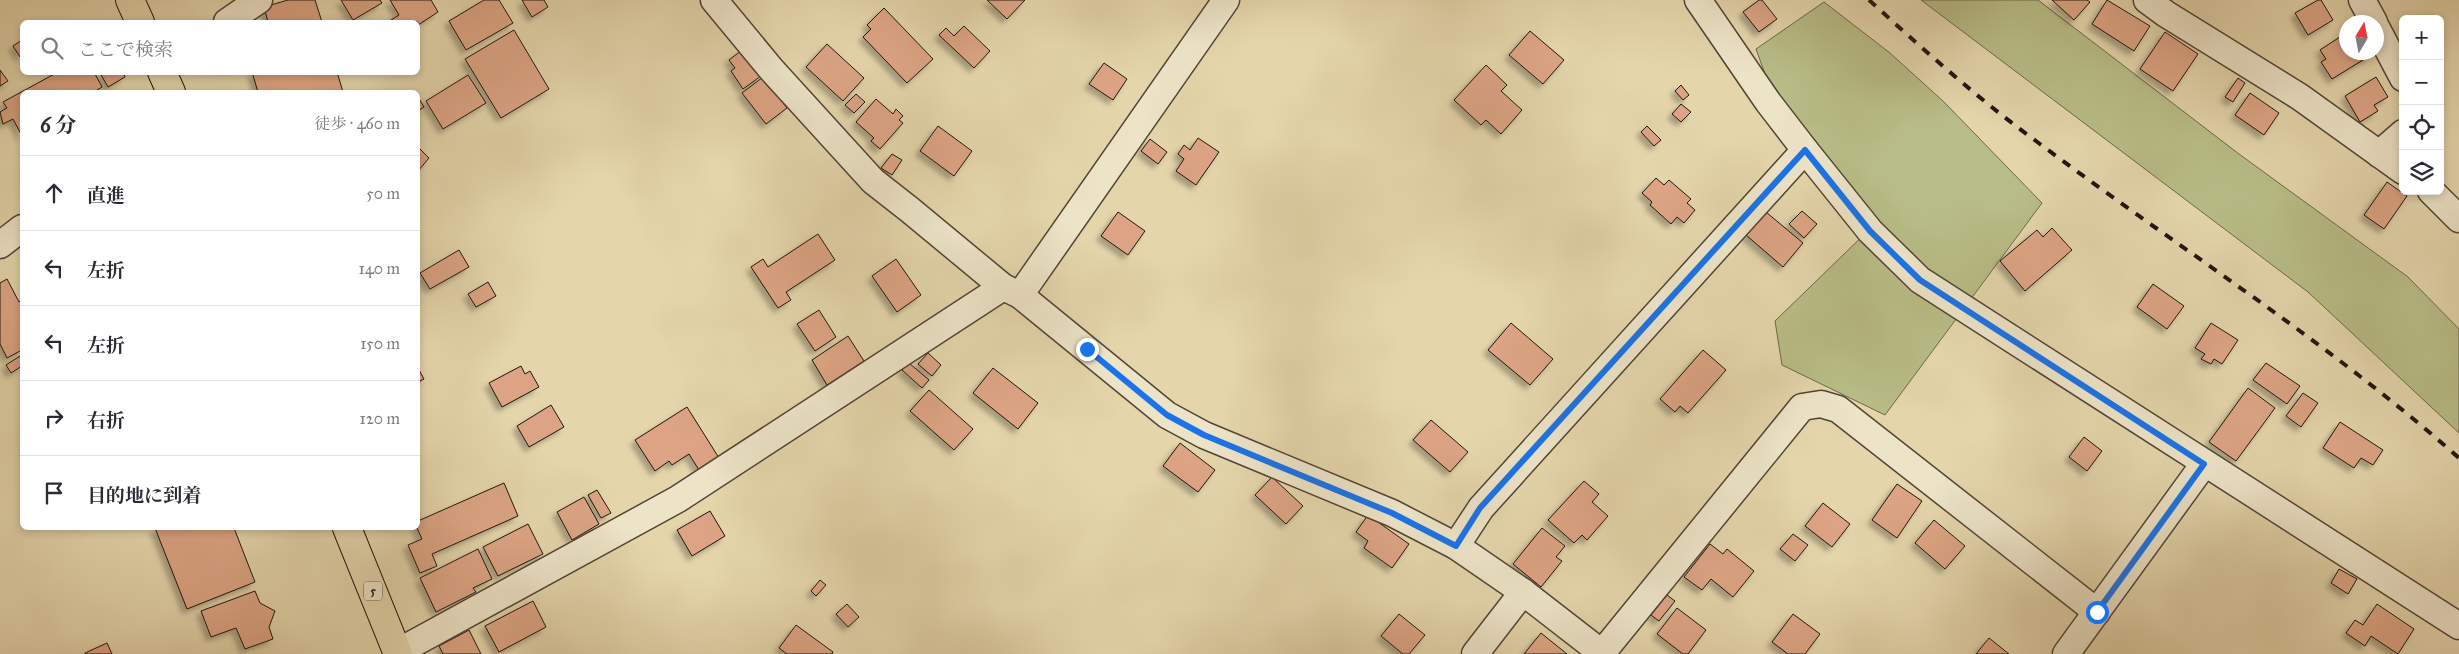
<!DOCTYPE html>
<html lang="ja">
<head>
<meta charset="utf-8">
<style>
	:root { --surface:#fff; --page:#f7f7f7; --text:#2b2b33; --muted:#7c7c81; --line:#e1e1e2 }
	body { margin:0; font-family:"IM FELL Great Primer","Noto Serif JP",serif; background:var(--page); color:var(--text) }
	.controls { position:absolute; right:15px; top:15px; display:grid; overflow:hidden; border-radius:8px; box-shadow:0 2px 8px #0003 }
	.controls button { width:45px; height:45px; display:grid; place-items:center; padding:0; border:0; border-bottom:1px solid var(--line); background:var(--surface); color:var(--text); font:25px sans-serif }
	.compass { position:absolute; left:2339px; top:15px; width:45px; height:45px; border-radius:50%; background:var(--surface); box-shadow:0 2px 8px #0003; rotate:10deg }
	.stop { position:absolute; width:15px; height:15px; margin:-11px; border:4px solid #1a73e8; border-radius:50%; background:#fff }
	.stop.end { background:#1a73e8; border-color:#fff; box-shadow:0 1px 5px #0008 }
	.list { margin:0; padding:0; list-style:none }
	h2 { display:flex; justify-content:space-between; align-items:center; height:65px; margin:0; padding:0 20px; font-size:21px }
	h2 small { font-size:16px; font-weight:400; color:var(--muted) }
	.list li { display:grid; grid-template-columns:32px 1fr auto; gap:15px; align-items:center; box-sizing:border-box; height:75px; padding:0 20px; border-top:1px solid var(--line) }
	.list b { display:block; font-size:19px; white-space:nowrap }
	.list em { font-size:16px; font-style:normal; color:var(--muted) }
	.icon { flex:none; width:28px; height:28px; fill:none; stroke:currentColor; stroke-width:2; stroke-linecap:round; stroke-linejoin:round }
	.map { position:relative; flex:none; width:2459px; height:654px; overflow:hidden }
	.search { position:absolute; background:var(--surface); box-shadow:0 2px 8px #0003; left:20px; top:20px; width:400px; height:55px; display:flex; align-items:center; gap:12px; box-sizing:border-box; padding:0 18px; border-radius:8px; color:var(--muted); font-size:19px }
	.panel { position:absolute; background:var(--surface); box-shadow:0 2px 8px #0003; left:20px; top:90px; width:400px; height:440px; border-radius:8px }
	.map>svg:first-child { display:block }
	.green { fill:#b8bc86; stroke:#6c684a }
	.building { fill:#dca484; stroke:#21140f; filter:url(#shadow) }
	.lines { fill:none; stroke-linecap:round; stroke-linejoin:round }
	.minor-casing { stroke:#524436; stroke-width:29 }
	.highway-casing { stroke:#21140f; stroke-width:30 }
	.minor { stroke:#ede4c8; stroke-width:26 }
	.highway { stroke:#e4d5ab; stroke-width:28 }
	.rail { stroke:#21140f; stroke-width:4; stroke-dasharray:9 9; stroke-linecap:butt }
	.route { stroke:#1a73e8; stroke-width:6 }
	.labels { text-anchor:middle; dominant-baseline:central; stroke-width:4; stroke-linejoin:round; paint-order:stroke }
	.shield { fill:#ede4c8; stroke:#5e5246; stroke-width:1 }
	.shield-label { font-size:12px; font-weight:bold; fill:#21140f }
</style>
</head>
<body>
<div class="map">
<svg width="2459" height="654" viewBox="0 0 2459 654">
	<defs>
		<filter id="shadow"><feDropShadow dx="-4.5" dy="4.5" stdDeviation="2.5" flood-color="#0004"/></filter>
	</defs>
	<rect width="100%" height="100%" fill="#e4d5ab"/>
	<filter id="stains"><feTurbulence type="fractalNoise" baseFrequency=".004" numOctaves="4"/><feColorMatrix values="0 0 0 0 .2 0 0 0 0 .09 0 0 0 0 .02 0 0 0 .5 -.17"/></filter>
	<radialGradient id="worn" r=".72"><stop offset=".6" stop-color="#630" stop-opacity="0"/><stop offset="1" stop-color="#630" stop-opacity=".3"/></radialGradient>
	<!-- green -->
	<g class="green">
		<path d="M1921,0H2038L2239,154L2408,277L2459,329V433L2308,292Z"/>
		<path d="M1824,2L1890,53L1944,102L2042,203L1885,415L1782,365L1775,321L1875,224L1770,88L1756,49Z"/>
	</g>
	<!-- building -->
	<g class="building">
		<path d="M288,0H315L322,22H268L264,7Z"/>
		<path d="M341,0H380L382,3L353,20Z"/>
		<path d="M390,0H431L438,12L418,25V22H388L399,15Z"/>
		<path d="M484,0H499L513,23L466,50L449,21Z"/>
		<path d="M522,0H544L548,7L532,17Z"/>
		<path d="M987,0H1025L1007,19Z"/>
		<path d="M1759,0H1762L1777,19L1759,32L1743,12Z"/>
		<path d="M2052,0H2087L2090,2L2074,20Z"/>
		<path d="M2107,0L2150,26L2134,51L2092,24Z"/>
		<path d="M2318,0H2321L2333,20L2308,35L2295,13Z"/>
		<path d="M884,8L933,59L907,83L863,37L871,29L867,25Z"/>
		<path d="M964,26L990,51L974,68L939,35L946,28L954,36Z"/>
		<path d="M514,30L549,89L501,118L465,59Z"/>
		<path d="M1530,31L1564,60L1543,84L1509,55Z"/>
		<path d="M2165,32L2198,54L2173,91L2140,69Z"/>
		<path d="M2346,33V52H2369L2371,55L2332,79L2321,62L2326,59L2320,50Z"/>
		<path d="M22,40V55L20,57L13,46Z"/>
		<path d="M827,44L864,78L843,101L806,67Z"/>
		<path d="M742,50L761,76L743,89L731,71L735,68L729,60Z"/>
		<path d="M1104,63L1127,79L1113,100L1089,84Z"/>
		<path d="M1486,65L1507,85L1501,91L1522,110L1501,134L1486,120L1481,125L1454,100Z"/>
		<path d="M0,70L8,81L0,86Z"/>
		<path d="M58,72H94L102,87L94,92H22V136L13,119L3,124L0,112L7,108L3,102Z"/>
		<path d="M123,72L125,77L108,87L100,73Z"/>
		<path d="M252,72H337L343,92H258Z"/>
		<path d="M468,75L486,103L443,129L426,101Z"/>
		<path d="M763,77L787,108L766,124L742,93Z"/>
		<path d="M2376,77L2388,97L2374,105L2378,111L2360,122L2345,96Z"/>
		<path d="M2238,78L2245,83L2233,102L2225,97Z"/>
		<path d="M1681,85L1689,95L1683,100L1675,91Z"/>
		<path d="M2250,93L2279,113L2264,135L2235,115Z"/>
		<path d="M856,94L865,102L854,113L845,105Z"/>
		<path d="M418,97L424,107L418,111Z"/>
		<path d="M876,99L893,114L896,109L903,116L899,120L903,123L880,149L871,141L874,138L856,122Z"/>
		<path d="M1681,104L1691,112L1681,122L1672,114Z"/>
		<path d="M938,126L972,151L954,176L920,151Z"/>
		<path d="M1647,126L1661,140L1654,146L1641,132Z"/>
		<path d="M1198,138L1219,152L1196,185L1176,171L1184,159L1178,154L1184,145L1190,150Z"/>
		<path d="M1150,139L1167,152L1158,164L1141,151Z"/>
		<path d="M418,147L429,158L418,171Z"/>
		<path d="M892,154L902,160L892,175L881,168Z"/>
		<path d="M1656,178L1664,185L1669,180L1691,199L1687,203L1695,210L1684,223L1677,217L1671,224L1650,205L1652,202L1642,193Z"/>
		<path d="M2387,182L2407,196L2384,229L2364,215Z"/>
		<path d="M1802,211L1817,224L1804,238L1789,224Z"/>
		<path d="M1118,212L1145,231L1128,255L1101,236Z"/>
		<path d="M1766,212L1803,243L1783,267L1746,235Z"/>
		<path d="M2052,228L2072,250L2025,291L2000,261L2037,230L2043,237Z"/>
		<path d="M818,234L835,260L786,292L791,300L778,308L751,267L763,259L768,267Z"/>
		<path d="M459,250L469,267L430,289L420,273Z"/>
		<path d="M896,259L921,295L897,312L872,276Z"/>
		<path d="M7,279L19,302L22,300V350L7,358L0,344V283Z"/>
		<path d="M488,282L496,296L476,307L468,294Z"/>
		<path d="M2153,284L2184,306L2167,329L2137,307Z"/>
		<path d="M819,310L836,337L815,351L797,324Z"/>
		<path d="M1511,323L1553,359L1530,385L1488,350Z"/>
		<path d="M2211,323L2238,340L2222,364L2214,359L2211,364L2201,359L2205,354L2195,348Z"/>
		<path d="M848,336L864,361L827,385L812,360Z"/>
		<path d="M1703,350L1726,370L1688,413L1680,406L1675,412L1660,399Z"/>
		<path d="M928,353L941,365L932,376L918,364Z"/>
		<path d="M20,356L22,366L11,373L6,365Z"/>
		<path d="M909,363L929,380L922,388L902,370Z"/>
		<path d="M2266,363L2300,386L2287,404L2253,380Z"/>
		<path d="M521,366L525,374L530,371L539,387L502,407L489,383Z"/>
		<path d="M418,368L424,379L418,382Z"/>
		<path d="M993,368L1038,403L1018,429L973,393Z"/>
		<path d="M2248,388L2275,408L2236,461L2209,442Z"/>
		<path d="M929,390L973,429L954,450L910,411Z"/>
		<path d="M2303,393L2318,403L2301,427L2286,416Z"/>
		<path d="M551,405L564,427L529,447L517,426Z"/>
		<path d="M687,407L719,458L699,470L689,454L672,465L669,461L655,471L635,440Z"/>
		<path d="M1431,420L1468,452L1450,472L1413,440Z"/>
		<path d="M2340,422L2383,450L2373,465L2361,458L2354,468L2323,448Z"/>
		<path d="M2084,437L2102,451L2087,471L2069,457Z"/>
		<path d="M1180,443L1215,470L1198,492L1163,466Z"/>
		<path d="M1272,477L1303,506L1286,524L1255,495Z"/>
		<path d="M1584,481L1599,494L1592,502L1608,516L1587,540L1582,535L1574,543L1548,520Z"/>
		<path d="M504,483L518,516L432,554L437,566L420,573L408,545L422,539L417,528L418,521Z"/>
		<path d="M1897,484L1922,501L1897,538L1872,520Z"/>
		<path d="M597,490L611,513L601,518L588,495Z"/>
		<path d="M584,497L599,524L572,540L557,512Z"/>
		<path d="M1823,503L1850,524L1832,547L1805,526Z"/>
		<path d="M710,511L725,536L692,556L677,530Z"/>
		<path d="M1368,515L1409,544L1392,568L1364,548L1368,541L1356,532Z"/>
		<path d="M1934,520L1965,546L1945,569L1915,543Z"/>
		<path d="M528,524L543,554L498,576L483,547Z"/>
		<path d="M155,528H234L255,582L187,609Z"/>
		<path d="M1542,528L1565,546L1556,557L1562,561L1541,587L1513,564Z"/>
		<path d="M1793,534L1808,545L1795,561L1780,549Z"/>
		<path d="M1710,544L1723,554L1727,549L1754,571L1733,597L1711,579L1702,590L1684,577Z"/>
		<path d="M478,549L492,579L473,588L476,592L436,612L420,578Z"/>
		<path d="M2339,569L2357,579L2348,594L2331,583Z"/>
		<path d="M820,580L826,585L816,596L811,591Z"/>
		<path d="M255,591L260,603L275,611L269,627L273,639L245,649L236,628L211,637L201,611Z"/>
		<path d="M1667,595L1675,601L1659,621L1651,615Z"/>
		<path d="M533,601L546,627L499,652L485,626Z"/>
		<path d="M847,604L859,617L848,627L836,614Z"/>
		<path d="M2377,604L2414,629L2398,654L2371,636L2365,646L2346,633L2355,620L2363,625Z"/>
		<path d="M1677,608L1706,630L1688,654H1683L1657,634Z"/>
		<path d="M1399,614L1425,635L1409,654H1403L1381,636Z"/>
		<path d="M1793,614L1820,634L1805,654H1788L1772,642Z"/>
		<path d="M796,625L833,652L832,654H787L779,648Z"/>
		<path d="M469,630L481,654H443L439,646Z"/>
		<path d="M1541,633L1567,654H1524Z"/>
		<path d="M1989,638L2009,654H1976Z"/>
		<path d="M107,643L112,654H85V653Z"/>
	</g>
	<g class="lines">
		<!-- minor casing -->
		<g class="minor-casing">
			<g id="minor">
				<path d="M714,0L771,69L873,181L910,210L1003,287L1020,295L1167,415L1204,435L1392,513L1456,546L1523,592L1603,654"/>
				<path d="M1698,0L1768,102L1805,150L1870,231L1920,280L2459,626"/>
				<path d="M2147,0L2166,14L2300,97L2403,171"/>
				<path d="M2362,0L2374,22"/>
				<path d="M227,22L259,0"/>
				<path d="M2376,27L2403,78"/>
				<path d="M2379,154L2403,133"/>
				<path d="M2431,191L2459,219"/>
				<path d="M0,245L22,228"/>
				<path d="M1020,295L1226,0"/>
				<path d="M1456,546L1481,508L1805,150"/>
				<path d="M398,652L678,499L1003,287"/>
				<path d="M1602,653L1802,407L1821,404L1838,409L2097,612"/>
				<path d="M1475,654L1523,592"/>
				<path d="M2066,654L2204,464"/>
			</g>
		</g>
		<!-- highway casing -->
		<g class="highway-casing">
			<g id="highway">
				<path d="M130,0L140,22"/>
				<path d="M162,72L171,92"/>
				<path d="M347,528L398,654"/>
			</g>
		</g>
		<!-- minor -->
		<use href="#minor" class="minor"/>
		<!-- highway -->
		<use href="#highway" class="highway"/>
		<!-- rail -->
		<path class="rail" d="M1869,0C1923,49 1977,98 2036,141C2177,247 2327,341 2459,458"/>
	</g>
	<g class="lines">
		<!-- route -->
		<path class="route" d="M1087,349L1167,415L1204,435L1392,513L1456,546L1480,508L1805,150L1870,231L1920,280L2204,464L2097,612"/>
	</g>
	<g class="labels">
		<!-- shield labels -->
		<rect class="shield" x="364" y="581.5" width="18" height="19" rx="4"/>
		<g class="shield-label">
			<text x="373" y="591">5</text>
		</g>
	</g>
	<rect width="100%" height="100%" filter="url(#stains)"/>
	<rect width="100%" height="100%" fill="url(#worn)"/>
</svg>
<div class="controls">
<button>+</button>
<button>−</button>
<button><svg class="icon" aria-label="locate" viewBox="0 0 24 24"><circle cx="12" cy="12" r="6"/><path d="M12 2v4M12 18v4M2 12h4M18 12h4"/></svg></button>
<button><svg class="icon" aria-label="layers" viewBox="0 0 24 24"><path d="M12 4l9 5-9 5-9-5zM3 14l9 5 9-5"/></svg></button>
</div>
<svg class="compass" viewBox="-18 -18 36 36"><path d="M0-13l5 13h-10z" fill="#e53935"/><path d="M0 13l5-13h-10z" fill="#7c7c81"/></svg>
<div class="stop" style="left:2097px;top:612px"></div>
<div class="stop end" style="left:1087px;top:349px"></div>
<div class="search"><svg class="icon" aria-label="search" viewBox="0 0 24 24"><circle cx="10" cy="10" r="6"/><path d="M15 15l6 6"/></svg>ここで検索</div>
<section class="panel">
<h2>6 分<small>徒歩 · 460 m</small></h2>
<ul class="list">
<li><svg class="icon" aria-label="ahead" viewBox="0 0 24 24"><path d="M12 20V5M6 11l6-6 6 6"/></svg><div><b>直進</b></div><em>50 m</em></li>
<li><svg class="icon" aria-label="left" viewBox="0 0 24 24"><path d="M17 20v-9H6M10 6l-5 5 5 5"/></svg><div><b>左折</b></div><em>140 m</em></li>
<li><svg class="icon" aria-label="left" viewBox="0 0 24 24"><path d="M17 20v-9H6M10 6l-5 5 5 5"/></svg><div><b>左折</b></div><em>150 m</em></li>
<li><svg class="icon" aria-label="right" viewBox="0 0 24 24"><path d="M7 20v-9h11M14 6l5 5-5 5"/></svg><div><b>右折</b></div><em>120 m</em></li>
<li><svg class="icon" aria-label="arrive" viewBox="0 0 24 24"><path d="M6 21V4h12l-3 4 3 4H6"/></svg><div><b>目的地に到着</b></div></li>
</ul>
</section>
</div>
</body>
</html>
